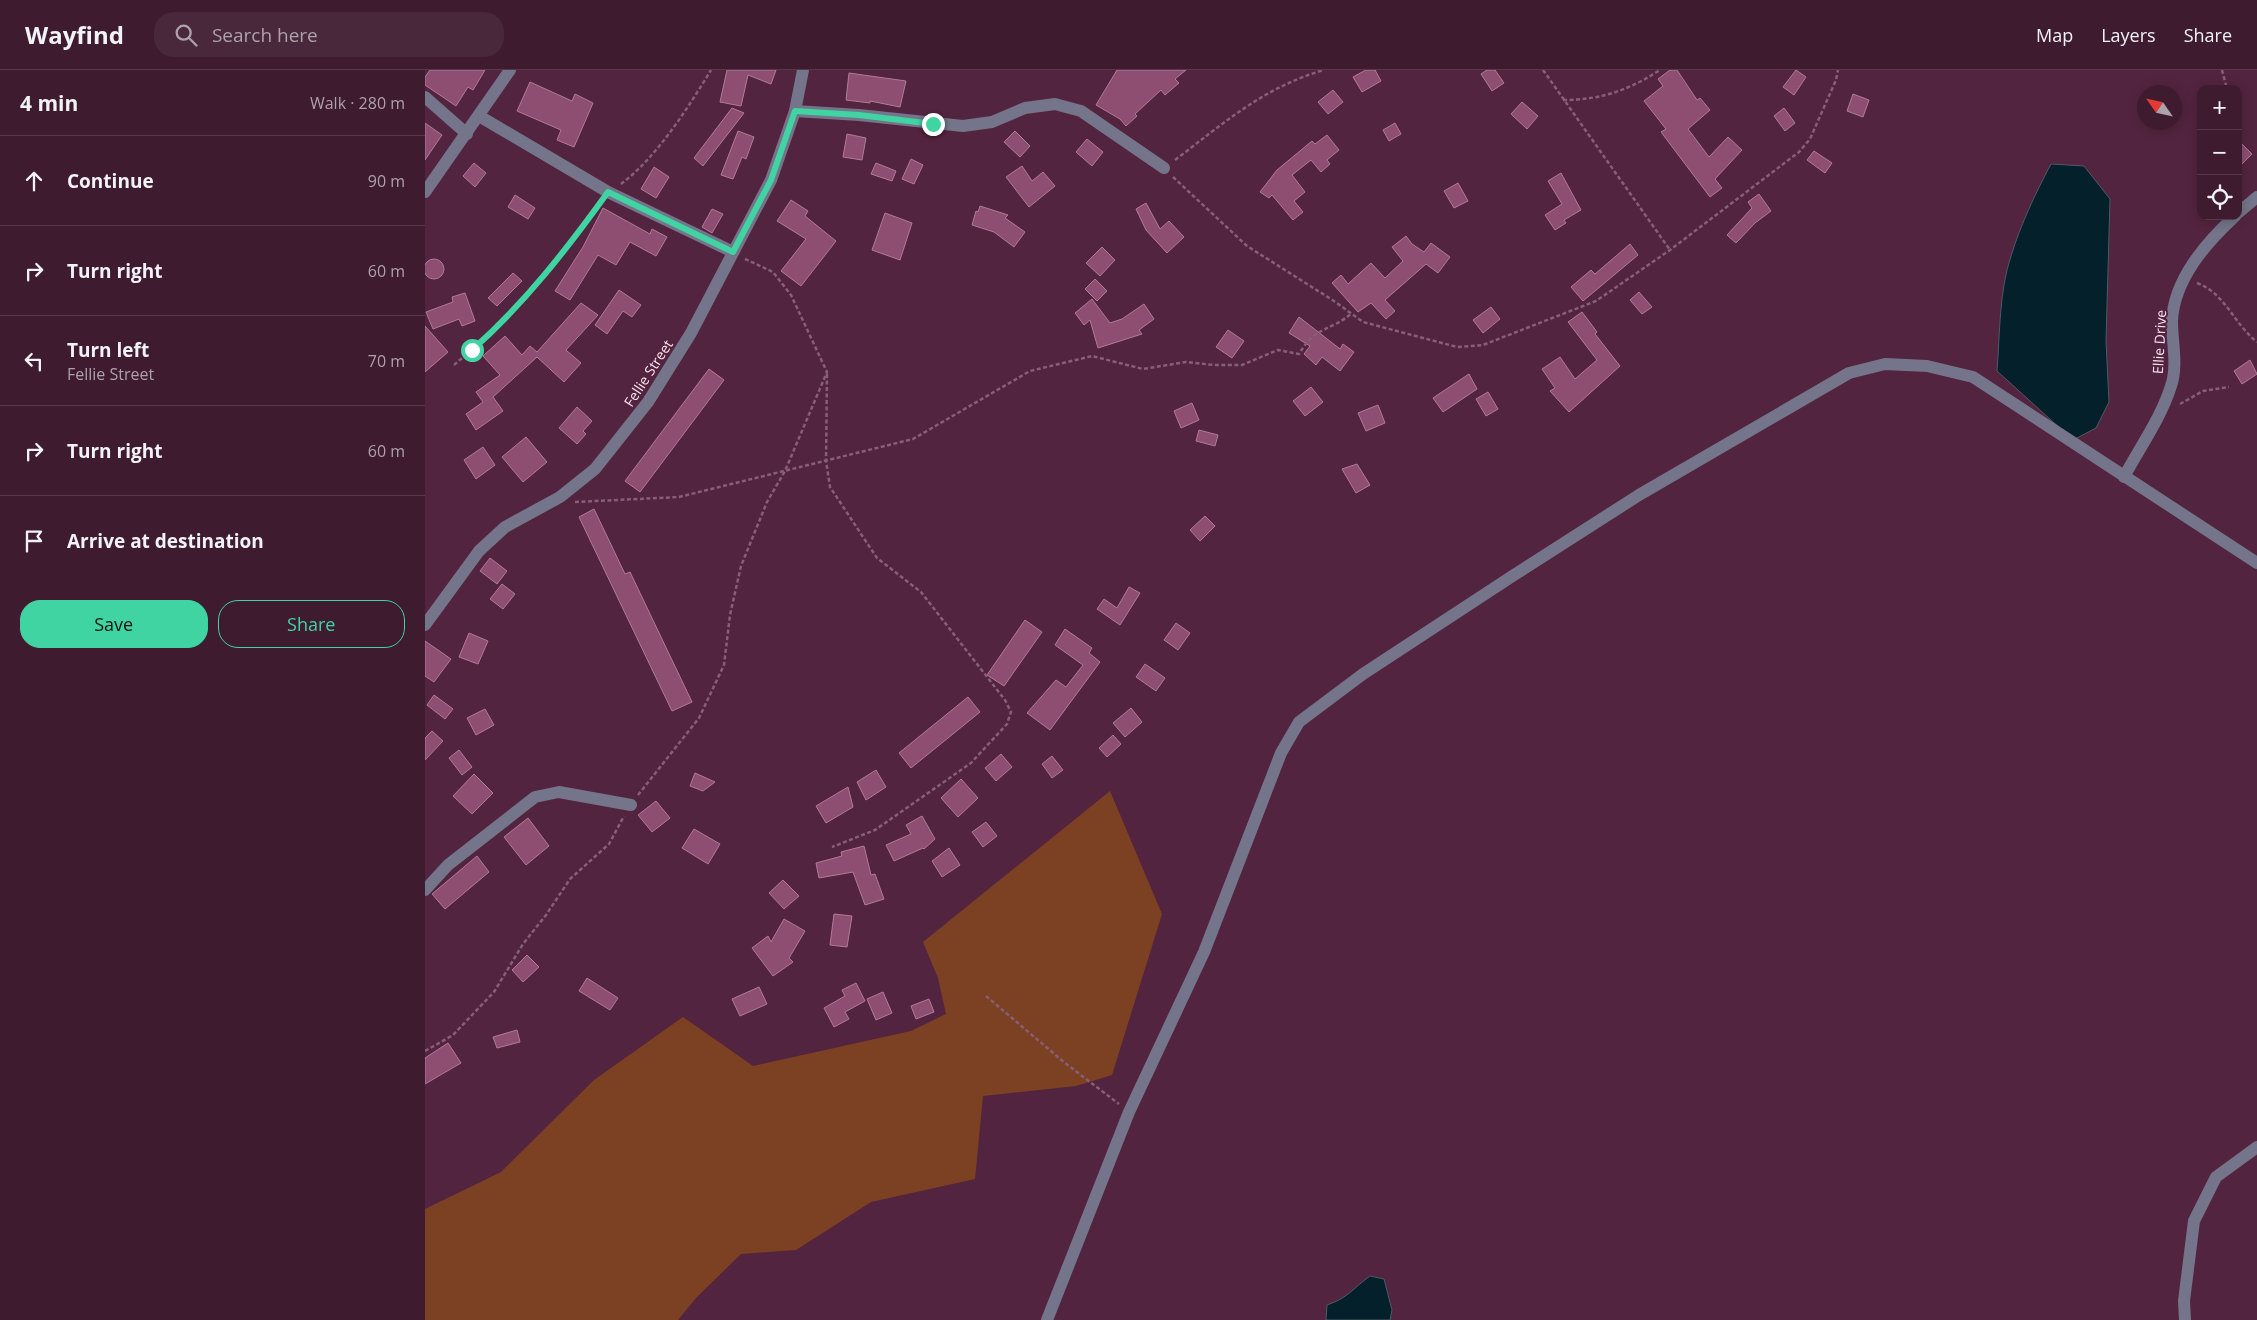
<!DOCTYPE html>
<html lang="en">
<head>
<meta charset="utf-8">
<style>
	:root { --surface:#3e1b2f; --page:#49283b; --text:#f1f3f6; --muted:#ada1aa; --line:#57394b; --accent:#3fd4a2 }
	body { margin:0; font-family:"Open Sans",sans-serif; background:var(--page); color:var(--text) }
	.controls { position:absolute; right:15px; top:15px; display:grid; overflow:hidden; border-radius:10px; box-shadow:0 2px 12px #0003 }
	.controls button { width:45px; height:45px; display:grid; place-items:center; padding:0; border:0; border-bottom:1px solid var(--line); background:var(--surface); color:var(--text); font:25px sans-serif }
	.compass { position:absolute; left:1712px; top:15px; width:45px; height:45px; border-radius:50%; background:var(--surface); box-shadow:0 2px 12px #0003; rotate:304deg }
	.stop { position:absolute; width:15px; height:15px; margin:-11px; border:4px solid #3fd4a2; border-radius:50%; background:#fff }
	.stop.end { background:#3fd4a2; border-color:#fff; box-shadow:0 1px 5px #0008 }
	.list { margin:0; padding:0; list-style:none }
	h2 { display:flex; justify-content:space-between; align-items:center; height:65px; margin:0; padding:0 20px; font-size:21px }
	h2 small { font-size:16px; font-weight:400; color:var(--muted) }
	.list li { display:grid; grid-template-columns:32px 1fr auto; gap:15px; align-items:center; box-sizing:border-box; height:90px; padding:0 20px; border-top:1px solid var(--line) }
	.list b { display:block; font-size:19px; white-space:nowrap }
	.list p { margin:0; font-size:16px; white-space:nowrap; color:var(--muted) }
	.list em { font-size:16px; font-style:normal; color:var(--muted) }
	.actions { display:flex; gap:10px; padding:15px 20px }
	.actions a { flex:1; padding:11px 0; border:1px solid var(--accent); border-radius:20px; text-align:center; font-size:18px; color:var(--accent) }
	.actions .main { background:var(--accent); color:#111 }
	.icon { flex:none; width:28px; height:28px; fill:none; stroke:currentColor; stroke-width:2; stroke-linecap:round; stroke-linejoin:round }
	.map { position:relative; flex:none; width:1832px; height:1250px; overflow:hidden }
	header { display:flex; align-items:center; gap:30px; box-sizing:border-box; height:70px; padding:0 25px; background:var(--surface); border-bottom:1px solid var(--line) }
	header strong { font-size:24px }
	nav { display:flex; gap:28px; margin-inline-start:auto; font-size:18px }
	.search { width:350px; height:45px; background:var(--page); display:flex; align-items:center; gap:12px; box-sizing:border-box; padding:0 18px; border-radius:20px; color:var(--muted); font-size:19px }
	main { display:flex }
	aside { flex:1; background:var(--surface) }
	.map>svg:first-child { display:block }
	.green { fill:#7c4123 }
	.water { fill:#04202a; stroke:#4e5a65 }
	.building { fill:#8d4e72; stroke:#b17b98 }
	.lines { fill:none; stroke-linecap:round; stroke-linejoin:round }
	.path { stroke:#875f76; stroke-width:2.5; stroke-dasharray:4 2.5; stroke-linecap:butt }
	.minor { stroke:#74748a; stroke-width:12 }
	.route { stroke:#3fd4a2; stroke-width:6 }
	.labels { text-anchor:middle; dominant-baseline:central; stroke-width:4; stroke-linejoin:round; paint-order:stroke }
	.street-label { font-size:14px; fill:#fbe3ef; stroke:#53243f }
</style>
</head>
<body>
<header>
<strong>Wayfind</strong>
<div class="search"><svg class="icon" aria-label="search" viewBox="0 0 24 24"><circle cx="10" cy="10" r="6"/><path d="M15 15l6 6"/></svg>Search here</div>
<nav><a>Map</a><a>Layers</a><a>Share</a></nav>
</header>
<main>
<aside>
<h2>4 min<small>Walk · 280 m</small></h2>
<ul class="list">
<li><svg class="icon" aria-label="ahead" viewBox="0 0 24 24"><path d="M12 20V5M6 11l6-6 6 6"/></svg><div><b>Continue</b></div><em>90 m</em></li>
<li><svg class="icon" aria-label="right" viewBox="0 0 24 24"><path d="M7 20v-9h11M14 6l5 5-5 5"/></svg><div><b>Turn right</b></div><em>60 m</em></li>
<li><svg class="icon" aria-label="left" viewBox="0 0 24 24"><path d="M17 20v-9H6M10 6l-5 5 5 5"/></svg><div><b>Turn left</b><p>Fellie Street</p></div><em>70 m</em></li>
<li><svg class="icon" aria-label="right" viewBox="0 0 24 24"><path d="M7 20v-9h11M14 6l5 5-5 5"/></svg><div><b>Turn right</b></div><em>60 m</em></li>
<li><svg class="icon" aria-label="arrive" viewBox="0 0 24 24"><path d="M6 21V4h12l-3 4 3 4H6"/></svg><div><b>Arrive at destination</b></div></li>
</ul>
<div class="actions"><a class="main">Save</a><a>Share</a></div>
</aside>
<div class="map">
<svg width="1832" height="1250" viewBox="0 0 1832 1250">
	<rect width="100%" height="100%" fill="#53243f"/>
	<!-- green -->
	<path class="green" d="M685,721L737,844L687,1005L651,1016L558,1026L550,1109L446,1132L371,1180L316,1184L271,1228L253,1250H0V1139L76,1102L169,1010L258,947L328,996L486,961L521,944L513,908L498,872Z"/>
	<!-- water -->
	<g class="water">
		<path d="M1626,94L1659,96L1685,129L1681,271L1684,332L1671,358L1648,370L1572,301C1575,263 1574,222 1586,186C1596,154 1610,124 1626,94Z"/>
		<path d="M945,1206L959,1209L967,1240L965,1250H901L902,1235C923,1228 927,1219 945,1206Z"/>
	</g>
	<!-- building -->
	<g class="building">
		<path d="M5,0H60L48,20L43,17L31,36L0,15V7Z"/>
		<path d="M302,0H351L346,14L323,5L316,36L295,32Z"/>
		<path d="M692,0H761L750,9L754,13L740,25L736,20L710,44L712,46L701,56L695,49L671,35Z"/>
		<path d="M941,0H950L956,11L937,22L928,7Z"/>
		<path d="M1062,0H1070L1079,13L1067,21L1056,4Z"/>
		<path d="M1245,0H1252L1272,30L1275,28L1285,40L1263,59L1284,87L1303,67L1317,80L1290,109L1297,118L1285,127L1236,62L1241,59L1219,31L1238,16L1233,9Z"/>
		<path d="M1371,0L1381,7L1369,25L1358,17Z"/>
		<path d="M424,3L481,11L475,37L445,31V33L421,30Z"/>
		<path d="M105,12L147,31L150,24L168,33L149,77L132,70L136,60L92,41Z"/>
		<path d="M908,20L918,32L903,44L893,32Z"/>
		<path d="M1428,24L1444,30L1438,47L1422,41Z"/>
		<path d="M1097,32L1113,46L1102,59L1086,44Z"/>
		<path d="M307,38L319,43L278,96L269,88Z"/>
		<path d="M1359,38L1370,53L1360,61L1349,46Z"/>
		<path d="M0,53L17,65L0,90Z"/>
		<path d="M970,53L976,64L964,71L958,60Z"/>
		<path d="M313,61L329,67L321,89L317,87L308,109L296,105Z"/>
		<path d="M590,61L605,76L595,87L579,72Z"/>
		<path d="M422,64L441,68L437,90L418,87Z"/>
		<path d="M902,65L914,80L902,90L905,94L896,102L886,90L867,105L880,122L869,131L878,142L868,150L847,125L844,128L835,122L852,100L887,71L890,74Z"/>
		<path d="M662,69L678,82L667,96L651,82Z"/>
		<path d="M1813,70L1827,84L1813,98Z"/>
		<path d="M1389,81L1407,93L1400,103L1382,90Z"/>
		<path d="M486,89L498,95L489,114L477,109Z"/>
		<path d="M49,93L61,103L50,117L38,106Z"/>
		<path d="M451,93L471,101L467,111L446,104Z"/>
		<path d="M597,96L607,111L618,102L630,116L604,137L581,107Z"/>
		<path d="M229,97L244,107L231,128L216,119Z"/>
		<path d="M1136,103L1156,140L1139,150L1141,153L1130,160L1120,145L1137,134L1123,111Z"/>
		<path d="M1033,113L1043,131L1029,138L1019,121Z"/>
		<path d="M1334,124L1346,141L1330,153L1311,173L1302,165L1327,138L1323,132Z"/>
		<path d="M90,125L110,138L103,149L83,137Z"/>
		<path d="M366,130L383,141L380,146L411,171L376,216L356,201L381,169L352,151Z"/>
		<path d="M721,133L735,159L744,151L759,167L742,183L721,160L711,139Z"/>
		<path d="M555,136L583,145L580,148L600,162L589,177L569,162L547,155L551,141L553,142Z"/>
		<path d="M178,138L225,164L227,159L242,167L231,186L205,172L191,195L173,185L145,230L130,221L158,177Z"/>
		<path d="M287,139L298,144L287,163L277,157Z"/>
		<path d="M460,143L487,153L475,190L447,180Z"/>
		<path d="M981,166L987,174L999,182L1006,173L1025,187L1013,203L1001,194L960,230L970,241L961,249L946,233L933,242L907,213L916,205L923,214L946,193L960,208L978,191L967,177Z"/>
		<path d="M1205,174L1213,185L1158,231L1146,217L1166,200L1170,204Z"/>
		<path d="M677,177L690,190L675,206L661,193Z"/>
		<circle cx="9" cy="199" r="10"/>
		<path d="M88,203L97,211L72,236L63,228Z"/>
		<path d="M670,209L682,221L672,231L660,219Z"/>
		<path d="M194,220L216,235L207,247L198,241L182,264L170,255Z"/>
		<path d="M1214,222L1227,237L1217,244L1205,230Z"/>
		<path d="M40,223L50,251L37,256L34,249L8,259L1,242L28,232L27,227Z"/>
		<path d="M667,229L685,253L697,249L719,234L729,249L714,260L717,264L673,278L665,250L659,255L650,243Z"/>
		<path d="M156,233L173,245L141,280L156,293L139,312L112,287L68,327L78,341L51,360L41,344L58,332L51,322L75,305L58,286L80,266L97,285L105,276L112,282Z"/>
		<path d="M1066,237L1075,249L1058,263L1048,250Z"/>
		<path d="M1157,242L1172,262L1170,264L1195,296L1144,342L1125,321L1130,318L1117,299L1135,287L1150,309L1172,290L1143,252Z"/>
		<path d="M874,247L915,279L918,274L929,282L915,301L897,287L891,295L879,284L885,276L864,263Z"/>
		<path d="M0,256L23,282L0,302Z"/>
		<path d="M803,260L819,271L807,288L791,277Z"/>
		<path d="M1825,290L1832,304L1817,314L1809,301Z"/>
		<path d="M284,299L299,310L215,422L200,411Z"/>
		<path d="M1044,304L1052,319L1018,342L1008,328Z"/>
		<path d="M886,317L898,332L880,346L868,331Z"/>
		<path d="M1063,322L1073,339L1061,346L1051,329Z"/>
		<path d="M767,333L774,350L756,358L749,341Z"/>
		<path d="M953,335L960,353L941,361L933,343Z"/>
		<path d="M152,337L167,351L158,361L161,364L152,374L134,358Z"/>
		<path d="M774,360L793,365L790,376L771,371Z"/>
		<path d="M101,367L122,392L98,412L77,387Z"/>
		<path d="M58,377L70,395L51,409L39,390Z"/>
		<path d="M932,394L945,415L931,423L917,399Z"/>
		<path d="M169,439L200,504L205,502L267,632L247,641L154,447Z"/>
		<path d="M780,446L790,456L775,471L765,460Z"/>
		<path d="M65,488L82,501L72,514L55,501Z"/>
		<path d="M77,514L90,524L78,539L65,529Z"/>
		<path d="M704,517L715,523L695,555L672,539L679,529L692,538Z"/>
		<path d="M600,550L617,562L579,616L562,605Z"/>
		<path d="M751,553L765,563L753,580L739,570Z"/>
		<path d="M640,559L667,578L664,583L675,592L625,660L602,643L631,610L641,617L658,595L630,575Z"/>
		<path d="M44,563L63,571L53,594L34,587Z"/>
		<path d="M0,571L26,589L9,612L0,606Z"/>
		<path d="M720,594L740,608L731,621L711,607Z"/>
		<path d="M9,625L28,639L20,649L2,635Z"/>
		<path d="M543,627L555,642L486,698L474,683Z"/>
		<path d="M706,638L717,652L700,667L688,653Z"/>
		<path d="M60,639L69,655L51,665L42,648Z"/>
		<path d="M7,661L18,671L0,690V668Z"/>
		<path d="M688,665L696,674L682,687L674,678Z"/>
		<path d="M34,680L47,697L37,705L24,688Z"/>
		<path d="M576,684L587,697L571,711L560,698Z"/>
		<path d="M627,686L638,700L627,708L617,694Z"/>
		<path d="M451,700L461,717L441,730L432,712Z"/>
		<path d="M270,703L290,712L278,721L265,716Z"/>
		<path d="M49,704L68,723L47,744L28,726Z"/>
		<path d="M536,709L553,728L533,747L516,728Z"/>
		<path d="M423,717L428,737L401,753L391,736Z"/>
		<path d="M231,731L245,748L227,762L213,745Z"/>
		<path d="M497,746L510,769L499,779L498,778L469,791L461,775L486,764L481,755Z"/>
		<path d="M103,748L124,776L101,795L79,767Z"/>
		<path d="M561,752L572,766L558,777L547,762Z"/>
		<path d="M269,759L295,774L283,794L257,778Z"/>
		<path d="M439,776L446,805L450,804L459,829L440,835L428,802L394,808L391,793L417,786L416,782Z"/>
		<path d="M524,778L535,795L517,807L507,791Z"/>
		<path d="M52,786L64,802L20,839L7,824Z"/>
		<path d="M358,810L374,826L359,839L344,823Z"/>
		<path d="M409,844L427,846L422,877L405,875Z"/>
		<path d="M359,849L380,861L364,888L368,892L348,906L327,878L343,866L346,872Z"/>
		<path d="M102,885L114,897L98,912L87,900Z"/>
		<path d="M162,908L193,928L185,940L154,921Z"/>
		<path d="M431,913L440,931L420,942L424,949L409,957L399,938L420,926L417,920Z"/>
		<path d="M334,917L342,934L315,946L307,929Z"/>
		<path d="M458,922L467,943L451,950L442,929Z"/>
		<path d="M504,929L509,942L491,949L486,936Z"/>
		<path d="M92,960L95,972L72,978L68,967Z"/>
		<path d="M23,973L36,993L0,1014V988Z"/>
	</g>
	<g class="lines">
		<!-- path -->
		<g class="path">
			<path d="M1118,0L1245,180"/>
			<path d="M1797,0L1802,19"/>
			<path d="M1138,30C1176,30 1204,20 1235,0"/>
			<path d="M750,90C799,53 839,17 899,0"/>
			<path d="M748,107L822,176L909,231L938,252L1032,277L1058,275L1171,231L1245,180L1374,82L1385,69L1411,10L1413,0"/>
			<path d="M196,114C232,87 263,38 286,0"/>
			<path d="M1772,213C1800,223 1809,254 1832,272"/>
			<path d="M29,295L81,250L154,163L176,132"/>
			<path d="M402,304L401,391L405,417L452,488L496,522L580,630L586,642L582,654L546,693L450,760L407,777"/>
			<path d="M1755,334L1778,321L1804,317"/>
			<path d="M150,432L254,427L488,369L605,301L667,286L718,299L761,292L789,295H817L853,280L874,284C891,255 905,262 927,243"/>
			<path d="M213,725L274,648L299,595L305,545L316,496L342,432L360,401L402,302L366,225L348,202L320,189"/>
			<path d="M561,926L640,993L694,1034"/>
			<path d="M0,981L28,965L69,922L98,874L121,845L145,809L184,774L199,746"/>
		</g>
		<!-- minor -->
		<g class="minor">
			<path d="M0,27L42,64"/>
			<path d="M370,41L434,45L538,56L567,52L600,38L630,34L656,41L739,98"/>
			<path d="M54,46L183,122L308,182"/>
			<path d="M0,122L85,0"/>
			<path d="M1813,143L1832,127"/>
			<path d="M1699,407C1715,377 1736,348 1746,316C1753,296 1747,272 1747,251C1749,209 1781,173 1810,146"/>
			<path d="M0,555L54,481L80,457L135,427L170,399L223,332L266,263L346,110L370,41L378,0"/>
			<path d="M0,820L23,795L110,727L134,722L206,735"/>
			<path d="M622,1250L704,1042L779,882L856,683L874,652L938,604L1089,505L1214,425L1424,303L1460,294L1502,296L1548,307L1832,493"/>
			<path d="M1760,1250L1759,1231L1769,1151L1791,1107L1832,1077"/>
		</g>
	</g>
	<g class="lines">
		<!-- route -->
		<path class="route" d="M47,280C99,234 142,179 183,122L308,182L346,110L370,41L434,45L508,54"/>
	</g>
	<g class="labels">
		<!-- street labels -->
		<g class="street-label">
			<text transform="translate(1734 272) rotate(-87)">Ellie Drive</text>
			<text transform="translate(223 303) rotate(-57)">Fellie Street</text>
		</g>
	</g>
</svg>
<div class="controls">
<button>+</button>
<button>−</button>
<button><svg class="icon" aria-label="locate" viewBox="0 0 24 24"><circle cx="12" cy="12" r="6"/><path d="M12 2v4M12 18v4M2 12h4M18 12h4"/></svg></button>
</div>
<svg class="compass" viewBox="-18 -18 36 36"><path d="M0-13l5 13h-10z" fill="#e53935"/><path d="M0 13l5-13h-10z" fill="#ada1aa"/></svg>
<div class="stop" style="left:47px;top:280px"></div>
<div class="stop end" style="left:508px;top:54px"></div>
</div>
</main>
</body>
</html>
